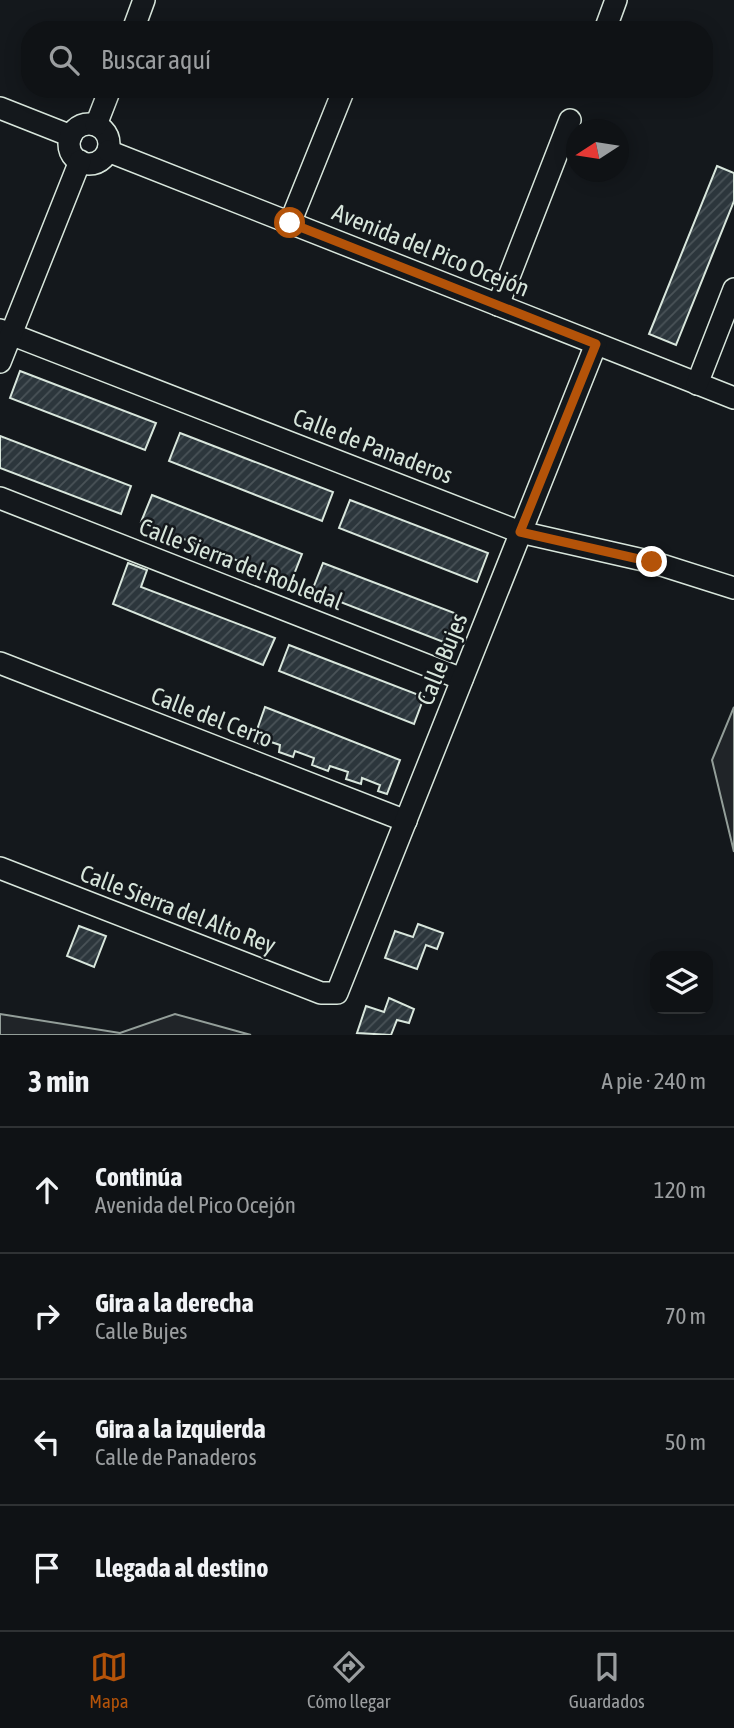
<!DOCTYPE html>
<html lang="es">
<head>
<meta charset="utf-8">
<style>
	:root { --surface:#0f1215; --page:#1d2022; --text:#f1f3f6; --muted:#9b9ea0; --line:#2f3234; --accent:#b45309 }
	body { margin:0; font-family:"Asap Condensed",sans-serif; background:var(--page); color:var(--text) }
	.controls { position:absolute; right:21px; bottom:21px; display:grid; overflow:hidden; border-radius:14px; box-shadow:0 4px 18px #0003 }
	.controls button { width:63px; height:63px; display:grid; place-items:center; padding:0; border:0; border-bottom:2px solid var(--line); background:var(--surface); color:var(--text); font:35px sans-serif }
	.compass { position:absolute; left:566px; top:119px; width:63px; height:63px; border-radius:50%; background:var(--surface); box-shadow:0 4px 18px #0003; rotate:258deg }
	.stop { position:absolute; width:21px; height:21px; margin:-16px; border:5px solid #b45309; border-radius:50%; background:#fff }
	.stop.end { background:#b45309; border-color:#fff; box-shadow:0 2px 7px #0008 }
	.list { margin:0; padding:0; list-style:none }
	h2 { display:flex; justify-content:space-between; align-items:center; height:91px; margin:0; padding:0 28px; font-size:30px }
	h2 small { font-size:23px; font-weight:400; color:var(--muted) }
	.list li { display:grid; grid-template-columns:46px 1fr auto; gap:21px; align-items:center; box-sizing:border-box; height:126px; padding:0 28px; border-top:2px solid var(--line) }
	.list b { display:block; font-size:26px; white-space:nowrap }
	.list p { margin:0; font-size:23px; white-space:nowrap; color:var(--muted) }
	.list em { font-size:23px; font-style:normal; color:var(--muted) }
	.icon { flex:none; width:38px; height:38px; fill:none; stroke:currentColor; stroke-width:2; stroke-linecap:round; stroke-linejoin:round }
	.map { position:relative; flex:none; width:734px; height:1035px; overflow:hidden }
	.search { position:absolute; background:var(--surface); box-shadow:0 4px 18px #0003; left:21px; right:21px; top:21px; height:77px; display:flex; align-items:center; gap:18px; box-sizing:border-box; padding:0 24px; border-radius:28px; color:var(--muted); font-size:26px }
	.sheet { height:595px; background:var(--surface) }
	nav { display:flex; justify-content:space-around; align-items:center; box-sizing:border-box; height:98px; border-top:2px solid var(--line); background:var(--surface); font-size:19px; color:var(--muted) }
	nav a { display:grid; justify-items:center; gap:4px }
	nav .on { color:var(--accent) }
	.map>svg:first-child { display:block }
	.green { fill:#202428; stroke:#939e99; stroke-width:2 }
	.building { fill:url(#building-hatch); stroke:#d8e6dc; stroke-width:2 }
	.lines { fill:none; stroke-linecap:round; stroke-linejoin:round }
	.minor-casing { stroke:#d8e6dc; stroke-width:24 }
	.minor { stroke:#14181c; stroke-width:21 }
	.route { stroke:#b45309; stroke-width:9 }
	.labels { text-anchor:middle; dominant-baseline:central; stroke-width:5; stroke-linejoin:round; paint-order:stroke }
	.street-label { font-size:24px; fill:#d8e6dc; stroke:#14181c }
</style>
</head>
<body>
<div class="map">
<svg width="734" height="1035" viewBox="0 0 734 1035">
	<defs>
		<pattern id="building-hatch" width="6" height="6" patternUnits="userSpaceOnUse" patternTransform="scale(1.75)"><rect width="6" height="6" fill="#2c363c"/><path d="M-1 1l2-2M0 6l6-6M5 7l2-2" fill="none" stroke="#4a5358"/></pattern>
	</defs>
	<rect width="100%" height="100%" fill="#14181c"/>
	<!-- green -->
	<g class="green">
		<path d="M734,707V852L712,760Z"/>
		<path d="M0,1014L120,1033L175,1014L251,1035H0Z"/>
	</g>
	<!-- building -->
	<g class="building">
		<path d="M717,166L734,173V201L676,345L649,334Z"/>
		<path d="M20,371L156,423L145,450L10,398Z"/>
		<path d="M180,433L333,492L322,521L169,461Z"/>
		<path d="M0,436L131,486L121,514L0,468Z"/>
		<path d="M152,495L302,554L291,582L141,522Z"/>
		<path d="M350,500L488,553L477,582L339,528Z"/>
		<path d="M128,563L147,570L141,587L275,638L263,665L113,604Z"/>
		<path d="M323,563L457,614L446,643L312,591Z"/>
		<path d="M289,645L424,697L414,724L279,671Z"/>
		<path d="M265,707L400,760L387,794L378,791L380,785L362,778L361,784L346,779L348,772L330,766L328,771L312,765L314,758L295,751L293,757L279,752L280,745L262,739L260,744L253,741Z"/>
		<path d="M418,924L443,933L437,949L426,945L417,969L385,958L395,931L413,937Z"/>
		<path d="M79,926L106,936L94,967L67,956Z"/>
		<path d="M389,998L414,1009L409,1023L397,1020L391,1035L357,1033L366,1006L384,1012Z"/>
	</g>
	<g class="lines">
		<!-- minor casing -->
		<g class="minor-casing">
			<g id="minor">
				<path d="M133,30L144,0"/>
				<path d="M605,30L616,0"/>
				<path d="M0,108L71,136"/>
				<circle cx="89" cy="144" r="20"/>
				<path d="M96,125L110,89"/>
				<path d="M108,151L734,398"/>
				<path d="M290,223L344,89"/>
				<path d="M498,305L570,120"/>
				<path d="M0,330L520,532L652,562L734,588"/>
				<path d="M0,362L80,161"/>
				<path d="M697,384L734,289"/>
				<path d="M0,498L462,679"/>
				<path d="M0,663L406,821"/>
				<path d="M0,868L321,993H337L596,344"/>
			</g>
		</g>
		<!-- minor -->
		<use href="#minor" class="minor"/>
	</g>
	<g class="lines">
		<!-- route -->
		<path class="route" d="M290,223L596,344L520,532L652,562"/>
	</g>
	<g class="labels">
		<!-- street labels -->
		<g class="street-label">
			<text transform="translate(431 250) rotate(22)">Avenida del Pico Ocejón</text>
			<text transform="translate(373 446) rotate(21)">Calle de Panaderos</text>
			<text transform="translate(241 564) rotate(21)">Calle Sierra del Robledal</text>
			<text transform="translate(442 659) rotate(-68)">Calle Bujes</text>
			<text transform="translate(212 717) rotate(21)">Calle del Cerro</text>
			<text transform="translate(178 909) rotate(21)">Calle Sierra del Alto Rey</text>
		</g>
	</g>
</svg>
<div class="controls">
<button><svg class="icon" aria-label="layers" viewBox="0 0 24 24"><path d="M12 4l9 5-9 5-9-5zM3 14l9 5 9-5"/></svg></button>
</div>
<svg class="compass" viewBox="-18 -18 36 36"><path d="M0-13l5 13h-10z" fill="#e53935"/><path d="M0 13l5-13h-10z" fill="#9b9ea0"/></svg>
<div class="stop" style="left:290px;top:223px"></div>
<div class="stop end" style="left:652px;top:562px"></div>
<div class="search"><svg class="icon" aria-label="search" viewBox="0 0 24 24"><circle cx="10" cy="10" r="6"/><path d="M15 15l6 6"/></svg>Buscar aquí</div>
</div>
<section class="sheet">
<h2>3 min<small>A pie · 240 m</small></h2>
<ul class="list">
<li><svg class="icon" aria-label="ahead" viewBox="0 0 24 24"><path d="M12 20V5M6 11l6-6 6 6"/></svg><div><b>Continúa</b><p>Avenida del Pico Ocejón</p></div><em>120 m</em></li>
<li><svg class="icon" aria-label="right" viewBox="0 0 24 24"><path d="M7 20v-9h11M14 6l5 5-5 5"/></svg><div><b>Gira a la derecha</b><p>Calle Bujes</p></div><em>70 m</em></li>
<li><svg class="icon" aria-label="left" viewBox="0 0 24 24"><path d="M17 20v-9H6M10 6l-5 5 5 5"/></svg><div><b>Gira a la izquierda</b><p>Calle de Panaderos</p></div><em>50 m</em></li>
<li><svg class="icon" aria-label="arrive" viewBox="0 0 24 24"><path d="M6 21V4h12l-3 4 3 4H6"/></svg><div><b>Llegada al destino</b></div></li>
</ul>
</section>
<nav>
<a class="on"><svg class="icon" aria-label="map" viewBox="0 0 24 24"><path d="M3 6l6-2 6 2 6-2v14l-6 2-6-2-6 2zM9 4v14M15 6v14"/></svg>Mapa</a>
<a><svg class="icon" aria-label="directions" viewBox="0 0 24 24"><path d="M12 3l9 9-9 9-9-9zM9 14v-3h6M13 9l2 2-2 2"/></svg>Cómo llegar</a>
<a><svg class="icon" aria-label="saved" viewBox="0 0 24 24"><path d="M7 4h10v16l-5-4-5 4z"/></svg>Guardados</a>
</nav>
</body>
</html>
